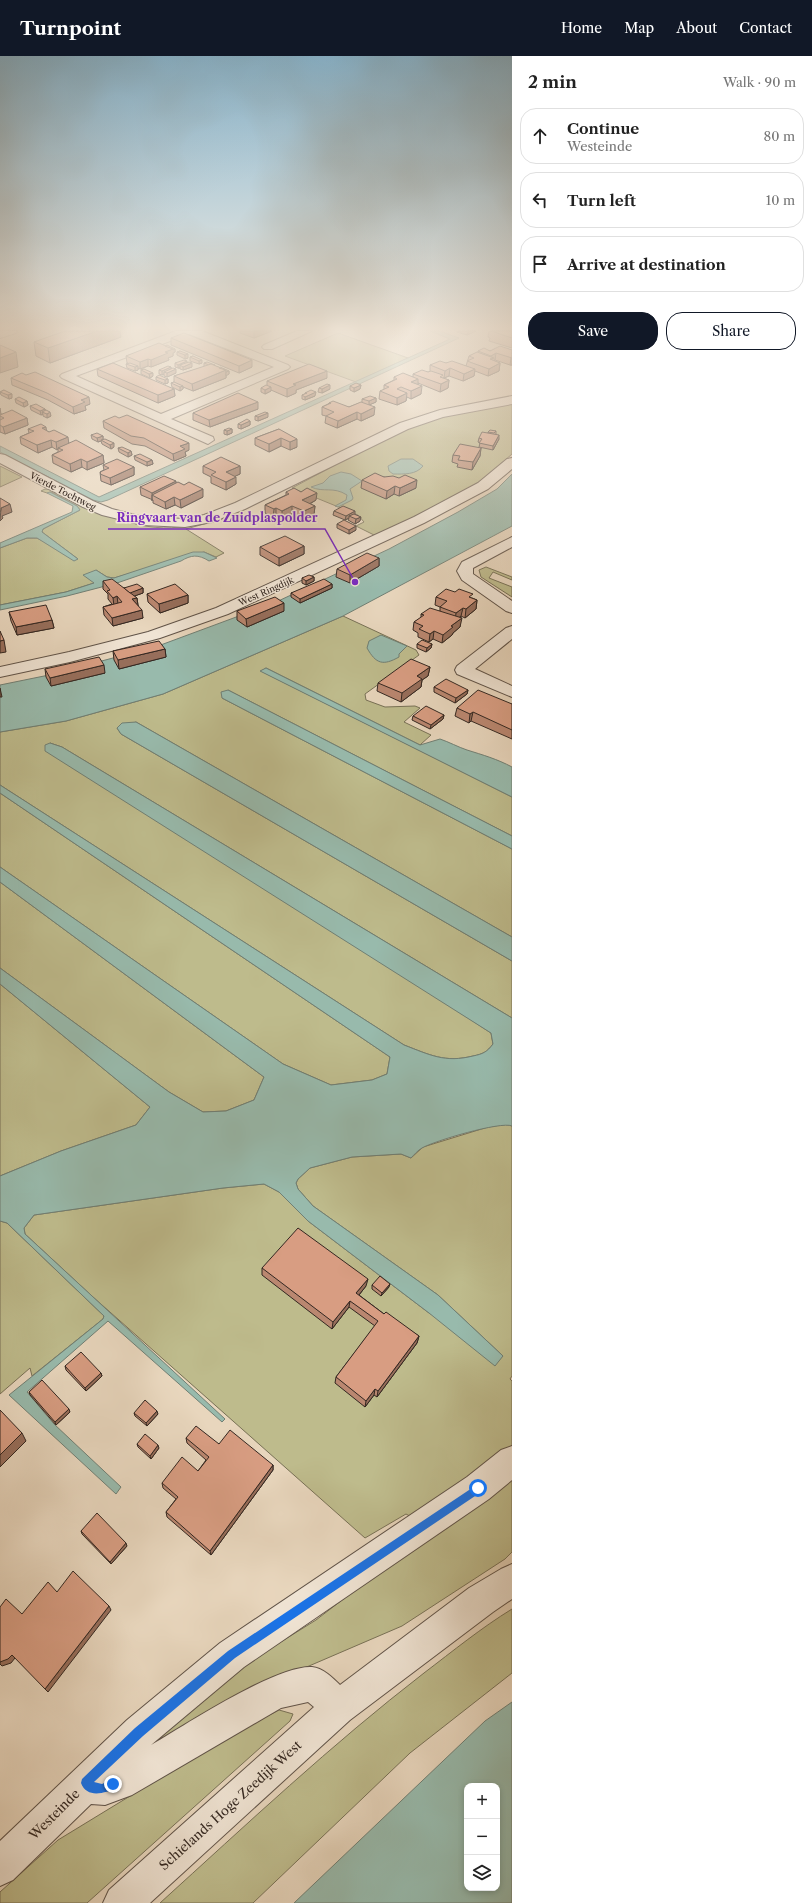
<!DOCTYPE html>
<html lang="en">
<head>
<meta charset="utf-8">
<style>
	:root { --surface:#fff; --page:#f2f2f2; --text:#222; --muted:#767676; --line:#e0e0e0; --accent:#111827 }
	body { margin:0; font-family:"Libre Caslon Text",serif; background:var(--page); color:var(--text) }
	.controls { position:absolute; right:12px; bottom:12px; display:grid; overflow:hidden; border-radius:8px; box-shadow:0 2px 6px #0003 }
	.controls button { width:36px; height:36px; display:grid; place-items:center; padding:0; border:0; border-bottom:1px solid var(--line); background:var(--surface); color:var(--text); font:20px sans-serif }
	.stop { position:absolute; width:12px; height:12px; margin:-9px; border:3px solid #1a73e8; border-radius:50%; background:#fff }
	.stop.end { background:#1a73e8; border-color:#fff; box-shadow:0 1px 4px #0008 }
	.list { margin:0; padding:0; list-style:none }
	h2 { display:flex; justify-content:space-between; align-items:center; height:52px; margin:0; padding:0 16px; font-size:17px }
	h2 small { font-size:13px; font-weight:400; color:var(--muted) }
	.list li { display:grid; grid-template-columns:26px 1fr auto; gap:12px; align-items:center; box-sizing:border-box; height:56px; margin:0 8px 8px; padding:0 8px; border:1px solid var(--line); border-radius:16px }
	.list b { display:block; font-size:15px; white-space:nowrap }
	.list p { margin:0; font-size:13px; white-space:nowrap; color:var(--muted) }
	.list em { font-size:13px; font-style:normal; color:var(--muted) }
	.actions { display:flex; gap:8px; padding:12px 16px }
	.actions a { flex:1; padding:9px 0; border:1px solid var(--accent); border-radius:16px; text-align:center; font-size:14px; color:var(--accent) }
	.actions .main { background:var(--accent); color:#fff }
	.icon { flex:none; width:22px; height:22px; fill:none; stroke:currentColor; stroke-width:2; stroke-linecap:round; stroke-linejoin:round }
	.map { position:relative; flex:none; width:512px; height:1847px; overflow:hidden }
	header { display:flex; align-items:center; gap:24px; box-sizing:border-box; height:56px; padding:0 20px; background:var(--accent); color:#fff }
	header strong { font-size:19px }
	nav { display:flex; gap:22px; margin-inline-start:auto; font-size:14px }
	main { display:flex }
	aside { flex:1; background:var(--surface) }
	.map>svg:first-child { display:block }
	.green { fill:#bebb8c; stroke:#787156 }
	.water { fill:#98baac; stroke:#707f74; fill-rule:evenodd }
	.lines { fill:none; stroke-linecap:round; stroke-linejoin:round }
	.minor-casing { stroke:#605348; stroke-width:2 }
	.minor { fill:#f0e4d4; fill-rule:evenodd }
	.wall { fill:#ba8770; stroke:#332721 }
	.shaded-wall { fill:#976e5b; stroke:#332721 }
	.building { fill:#d89d82; stroke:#332721 }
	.route { fill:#1a73e8 }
	.labels { text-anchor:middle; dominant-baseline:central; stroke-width:3; stroke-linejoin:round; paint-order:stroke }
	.far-street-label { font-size:9px; fill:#332721; stroke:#f0e4d4 }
	.near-street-label { font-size:13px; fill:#332721; stroke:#f0e4d4 }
	.leader { fill:none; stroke:#7b2cbf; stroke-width:1.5 }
	.callout-dot { fill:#7b2cbf; stroke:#f0e4d4; stroke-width:1.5 }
	.callout-label { font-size:12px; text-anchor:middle; font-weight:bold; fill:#7b2cbf; stroke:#f0e4d4; stroke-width:3; stroke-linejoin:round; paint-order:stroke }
</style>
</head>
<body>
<header>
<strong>Turnpoint</strong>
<nav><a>Home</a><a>Map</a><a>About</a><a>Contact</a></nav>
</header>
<main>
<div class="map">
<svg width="512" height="1847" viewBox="0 0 512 1847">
	<rect width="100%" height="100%" fill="#e8d6bd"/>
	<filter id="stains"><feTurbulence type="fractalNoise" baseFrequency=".005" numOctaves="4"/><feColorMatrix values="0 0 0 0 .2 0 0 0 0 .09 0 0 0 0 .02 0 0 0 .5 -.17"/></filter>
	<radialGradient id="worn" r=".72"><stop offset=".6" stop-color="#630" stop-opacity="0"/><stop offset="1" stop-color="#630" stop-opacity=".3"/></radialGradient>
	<!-- green -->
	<g class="green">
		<path d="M338,277L408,302L356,326L285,300Z"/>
		<path d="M512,347V398L478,428L378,481L356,470L364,466L358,459L292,432L392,379L436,362Z"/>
		<path d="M0,410L22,421L0,431Z"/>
		<path d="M45,433L55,434C94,452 135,477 180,471C195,468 210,463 225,459L229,461L186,473L224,497L216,501L204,496L114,522L107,521L96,514L94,527L66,536L0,549V492L27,482H37L78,503L42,476L43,473L80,454L77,450L51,436L47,437L41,435Z"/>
		<path d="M486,511L512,521V524L493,516L489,522L512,531V541L481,521L479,514Z"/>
		<path d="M343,560L416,594L419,599L365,638L366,644L385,651L415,650L420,652L404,666L431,679L420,689L266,612L261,615L512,741V780L228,634L222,642L512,793V881L136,666L117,672L121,678L512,905V969V962L62,691L50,687L491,977L493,988C487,996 483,998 473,1000C445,1007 430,999 404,989L0,729V676L66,665L163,638Z"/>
		<path d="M0,737L390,1001L387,1018L372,1024L331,1029L283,1008L0,811Z"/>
		<path d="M0,826L264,1021L254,1044L226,1055L203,1056L169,1036L0,912Z"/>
		<path d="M0,928L150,1051L136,1069L61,1095L0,1120Z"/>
		<path d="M507,1068L512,1070V1320L510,1323L512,1325V1397L417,1464L406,1458L365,1482L93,1241L25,1178L24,1172L34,1159L223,1132L264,1128L279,1136L308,1165L429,1257L503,1300L438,1239L313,1150L298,1133L296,1127L298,1123L310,1112L352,1101L401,1098L411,1102L423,1091L488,1071Z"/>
		<path d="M0,1165L7,1167L104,1260L103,1263L32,1320L30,1312L0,1338Z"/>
		<path d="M512,1423V1496L505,1503L402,1570L302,1613L113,1717L234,1615L316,1564L381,1514Z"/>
		<path d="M512,1553V1617L410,1697L253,1847H160C246,1769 332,1688 424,1617C453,1595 481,1572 512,1553Z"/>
		<path d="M279,1654L293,1658L290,1665L87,1847H0V1836L58,1784L225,1682Z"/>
	</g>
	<!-- water -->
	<g class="water">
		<path d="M430,275H439L459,282L108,444L101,446L93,444L0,396V390L99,441L450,283Z"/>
		<path d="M401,403H413L423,410C416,419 404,418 393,418L389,415L388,410Z"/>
		<path d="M341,416L351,418L362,425L350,433L353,442L352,444L338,451L335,450L346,444L347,439C333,430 324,437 311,431L323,427L330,420Z"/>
		<path d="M512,418V470L343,560L163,638L66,665L0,676V629L49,619L158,590L274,547L389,493L458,456L497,433Z"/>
		<path d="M50,436L77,450L80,454L43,473L42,476L78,503L74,505L37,482H27L0,492V487L72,456L73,450L47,437Z"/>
		<path d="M193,496H204L217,502L209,505C198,498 191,499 181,505L117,527L67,540L0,554V549L66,536L94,527L83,519L96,514L107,521L114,522Z"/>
		<path d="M381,579L407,590L399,598V601C383,610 376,608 367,592L369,585Z"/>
		<path d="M266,612L420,689L440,683C449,686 458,691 467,694C483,699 497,703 512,711V741L260,615Z"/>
		<path d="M228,634L512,780V793L222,642L221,636Z"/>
		<path d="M136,666L512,881V905L121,678L117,672L122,667Z"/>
		<path d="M50,687L62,691L512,962V1070C501,1065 434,1085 422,1092C418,1094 414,1099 411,1102L401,1098L352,1101L310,1112L298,1123L296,1127L298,1133L313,1150L438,1239L503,1300L495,1310L429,1257L308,1165L279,1136L264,1128L223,1132L34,1159L24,1172L25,1178L225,1363L222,1366L108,1265L27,1336L54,1368L121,1431L116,1438L9,1339L103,1263L104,1260L7,1167L0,1165V1120L61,1095L136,1069L150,1051L0,928V912L169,1036L203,1056L226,1055L254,1044L264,1021L0,826V811L283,1008L331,1029L372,1024L387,1018L390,1001L0,737V729L404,989C430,999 445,1007 473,1000C483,998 487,996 493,988L491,977L45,695V689Z"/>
		<path d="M512,1646V1847H294L485,1665ZM467,1730H497V1832H467Z"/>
	</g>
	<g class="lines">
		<!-- minor casing -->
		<g class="minor-casing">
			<g id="minor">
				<path d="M0,275H17L16,277L0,282Z"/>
				<path d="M176,275H202L288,309L290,311L288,313L171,363L213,381L214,384L208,388L62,322L60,320L62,318ZM189,278L274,311L161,358L76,320Z"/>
				<path d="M297,275H312L272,293H264L262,291L264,289Z"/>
				<path d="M512,340V348L443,361L408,373L245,453L212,466L185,471L143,469L102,459L83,451L0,407V398L5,399L93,445L112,453L143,461L185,463L204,459L235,447L400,367L440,354Z"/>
				<path d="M512,402V413L488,433L424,467L228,558L160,582L70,606L0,621V611L69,596L148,576L216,552L414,461L478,427L507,403Z"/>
				<path d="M512,481V491L473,512V518L512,545V557L506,555L462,524L457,515L462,506Z"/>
				<path d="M512,570V583L475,613L512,630V641L457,618L455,614L457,610L506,572Z"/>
				<path d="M512,1390V1424L489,1443L244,1611L151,1689C185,1669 276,1609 312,1611C323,1612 333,1622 340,1629L469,1532L501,1513L512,1508V1543L493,1556L350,1664L150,1847H103L109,1834L314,1651L308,1646L281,1652L132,1739L105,1749L91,1748L13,1824L0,1830V1785L127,1664L220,1587L467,1421L501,1394Z"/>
			</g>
		</g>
		<!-- minor -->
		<use href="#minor" class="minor"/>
	</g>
	<!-- wall -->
	<g class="wall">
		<path d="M240,275H272L254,282L240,277Z"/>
		<path d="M457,275H476L467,279L457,276Z"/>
		<path d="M489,275H512V292L489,285L490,282L488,281Z"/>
		<path d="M121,281L50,307L36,300L34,286Z"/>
		<path d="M171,282L252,311L239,317L171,289Z"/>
		<path d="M165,290L175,293V296L173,297V300L168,302L169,304L151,311L148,310L140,313L138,312V314L135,315L127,312L126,308L128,307H127L126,300Z"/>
		<path d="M512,294V309H510L495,304L494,305L500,307L499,315L488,320L475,315L474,320L463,325L449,320L444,322H443L449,324L448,332L440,336L418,327V329L421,338L411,343L407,341L406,345L397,349L379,343L380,335L384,334V329L394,324V321H413V318L428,316H430V309L446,307L466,310L469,300L478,296V295Z"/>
		<path d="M180,295L188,302L185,303L177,299V296Z"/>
		<path d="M193,300L202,307L199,308L190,305V301Z"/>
		<path d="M175,307H187L192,311L183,314L180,313V312H178L175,311Z"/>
		<path d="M204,307L215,309V310L229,315V318L226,319V322L193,335L183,331V333L180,335L172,331L171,327L174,326V320L204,311Z"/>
		<path d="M171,311V313L176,317L167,321L164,320V318L162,319L159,318V314Z"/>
		<path d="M97,313L174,333L175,340L158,347L98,320Z"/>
		<path d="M144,313L153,320L150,322L141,318V314Z"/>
		<path d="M156,321L168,323V327L165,328L156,324Z"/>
		<path d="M11,322L90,348L85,350L86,354L74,358L48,344L12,329Z"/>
		<path d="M327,322L296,334V337L287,341L271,334V335L265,338L261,336V332L267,330V325Z"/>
		<path d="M361,329L360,333L354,336L350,334V330Z"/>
		<path d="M319,332L330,333L322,337L318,336Z"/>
		<path d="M4,334L12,342L9,343L1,339L0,336Z"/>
		<path d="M305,337L315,340L305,344L302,343V339L305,338Z"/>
		<path d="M376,342V346L369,349L374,359L361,365L357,363L337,372L325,367L326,360L322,359V351L328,348L329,347L349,351L362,346V343Z"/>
		<path d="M15,343L27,345L28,349L24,351L16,347Z"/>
		<path d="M30,350L45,353L46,355L51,360L47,362L43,360V358L41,359L31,354Z"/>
		<path d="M0,352L1,358L27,362L28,369L5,378L0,376Z"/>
		<path d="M258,353L210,371L193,364V357Z"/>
		<path d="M255,360L268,361L258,365L255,364Z"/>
		<path d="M103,365L189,394L185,396L186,400L174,405L145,390L132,388L104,372Z"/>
		<path d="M250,365V369L241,373L238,372V368Z"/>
		<path d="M28,373L47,375L69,387L103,399L104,407L87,414L82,411L71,416L53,407L52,399L58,396V393L57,394L52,391L38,397L21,388L20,381L29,377Z"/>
		<path d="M232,373V377L227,379L224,378V374Z"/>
		<path d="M279,373L297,391L290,394L281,390L269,396L255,389V382Z"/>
		<path d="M496,375V379L499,383L493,394L479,391L480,387L478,386L479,382L488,377V376Z"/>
		<path d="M91,379L103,380V384L114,391L111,393L102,388L101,385L98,386L92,383Z"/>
		<path d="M118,392L131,395L132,399L128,401L119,396Z"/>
		<path d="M481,392L480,400L472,414L457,411L458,408L452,406L453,399Z"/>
		<path d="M134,400L152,404L153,408L147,410L135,404Z"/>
		<path d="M103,409L134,411V419L111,429L101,425L100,416L104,414Z"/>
		<path d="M203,410H240V418L235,420L236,428L226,434L211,427V421L203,417Z"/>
		<path d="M384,421L416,432L399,440L394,438L386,443L361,432L362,424Z"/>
		<path d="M176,427L203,441L181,452L175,449L166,453L153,447V444L141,439L140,431Z"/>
		<path d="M286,436L316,444L310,448L315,450L314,458L304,463L292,458L282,463L276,460L273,461L265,457V449L286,439Z"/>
		<path d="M334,455L355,458L360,465L355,468L348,464L349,462L345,464L333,459Z"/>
		<path d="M337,468L356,474L349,478L337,472Z"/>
		<path d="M304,490V498L279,510L260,499V491Z"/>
		<path d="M379,502V510L350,527L336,521L337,513Z"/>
		<path d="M314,521V525L306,529L302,527V522Z"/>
		<path d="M103,525L124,532H143V537L134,540L137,542L138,549L143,562L113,570L104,559L103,551L112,548L108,543V538L103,533Z"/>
		<path d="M332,528V532L300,547L291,541V537Z"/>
		<path d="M147,538L188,539V547L160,557L148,546Z"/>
		<path d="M436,541L472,542L477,544L476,553L465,562L461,560L460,562V571L453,577L452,579L442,587L433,583L429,586L418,581V577L413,574L414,566L421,562V558L440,555V551L435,549Z"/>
		<path d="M237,555H284L247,571L237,564Z"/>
		<path d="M9,556L52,564L54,572L17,579L11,565Z"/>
		<path d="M417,588H432L431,592L426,596L417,592Z"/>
		<path d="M165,593L166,601L119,613L114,604L113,595Z"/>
		<path d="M430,611L428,620L422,624L421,631L401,646L377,635L378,627Z"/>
		<path d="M45,613L105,617L51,630L46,621Z"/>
		<path d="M434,631L468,634L467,638L455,647L434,636Z"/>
		<path d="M512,648V683L471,665L469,667L455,660L457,652Z"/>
		<path d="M444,659L443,663L430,673L412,664L413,660Z"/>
		<path d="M262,1212L366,1230L359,1239L384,1258L419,1280L417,1287L377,1341L374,1339L365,1351L335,1327L336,1321L375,1270L349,1251L332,1273L262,1219Z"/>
		<path d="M372,1229L389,1231L381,1240L372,1233Z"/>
		<path d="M65,1310L101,1317L102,1320L86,1335L66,1314Z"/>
		<path d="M29,1336L70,1356L56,1369L30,1339Z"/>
		<path d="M134,1357L158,1358L147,1370L135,1360Z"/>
		<path d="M186,1382L219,1388L273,1409V1414L211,1499L167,1461L166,1456L176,1443L163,1432L162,1427L198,1415L206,1404L187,1387Z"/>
		<path d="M137,1388L159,1392L151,1403L138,1391Z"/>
		<path d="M81,1475L127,1490L111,1508L82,1478Z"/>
	</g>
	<!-- shaded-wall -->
	<g class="shaded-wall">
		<path d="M97,275H120L121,281L50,307L48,292Z"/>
		<path d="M254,275H272L254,282Z"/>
		<path d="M468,275H476L467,279L468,276Z"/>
		<path d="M173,293H175V296L173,297V300L168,302L169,304L151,311V304L165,296Z"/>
		<path d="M16,296L18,311L0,317V302Z"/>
		<path d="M496,297L495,304L493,305L490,303L491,300Z"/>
		<path d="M188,298V302L185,303V299Z"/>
		<path d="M511,302H512V309H510Z"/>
		<path d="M148,303V310L140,313V306Z"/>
		<path d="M202,304V307L199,308V305Z"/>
		<path d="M252,304V311L239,317V310Z"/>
		<path d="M187,305V309H180V312H178V309Z"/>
		<path d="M192,307V311L183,314V311Z"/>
		<path d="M500,307L499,315L488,320L489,313Z"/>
		<path d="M138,310V314L135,315V311Z"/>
		<path d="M171,311V315L164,316V318L162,319V315Z"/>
		<path d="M450,312L449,320L444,322L445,315Z"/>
		<path d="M176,313V317L167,321V317Z"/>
		<path d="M475,313L474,320L463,325L464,318Z"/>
		<path d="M226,314V322L193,335L192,328Z"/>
		<path d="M229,315V318L226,320V316Z"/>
		<path d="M327,315V322L296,334V337L287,341V333L293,328Z"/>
		<path d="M153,317V320L150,322L149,318Z"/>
		<path d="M168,323V327L165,328V324Z"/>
		<path d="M418,323V330L411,326Z"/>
		<path d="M449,324L448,332L440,336L441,328Z"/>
		<path d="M330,329V333L322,337V333Z"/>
		<path d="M361,329L360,333L354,336V332Z"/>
		<path d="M183,330V333L180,335V331Z"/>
		<path d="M422,330L421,338L411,343V335Z"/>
		<path d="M271,331V335L265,338V334Z"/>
		<path d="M174,333L175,340L158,347V339Z"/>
		<path d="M316,336L315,340L305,344V341Z"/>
		<path d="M407,337L406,345L397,349V342Z"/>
		<path d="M12,338V342L9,343L8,339Z"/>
		<path d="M89,341L90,348L85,350L86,354L74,358L73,351L81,344Z"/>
		<path d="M376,342V346L369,349V345Z"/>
		<path d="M27,345L28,349L24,351L23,347Z"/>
		<path d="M258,346V353L210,371L209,364Z"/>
		<path d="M375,351L374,359L361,365V358Z"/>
		<path d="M45,353L46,357L42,356L43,358L41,359L40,355Z"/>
		<path d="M50,356L51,360L47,362V358Z"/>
		<path d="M357,356V363L337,372L338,365Z"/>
		<path d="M268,357V361L258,365V361Z"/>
		<path d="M27,362L28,369L5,378L3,371Z"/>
		<path d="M250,365V369L241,373V369Z"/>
		<path d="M46,371L47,378L42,372Z"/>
		<path d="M232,373V377L227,379V375Z"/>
		<path d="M499,379V383L493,394V390Z"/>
		<path d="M103,380V384L98,386L97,382Z"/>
		<path d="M68,381L69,389L58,392V393L57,394L56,386Z"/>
		<path d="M281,382V390L269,396V388Z"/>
		<path d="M297,383V391L290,394V386Z"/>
		<path d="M51,384L52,391L38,397L37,389Z"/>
		<path d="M114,387V391L111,393L110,389Z"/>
		<path d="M189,387V394L185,396L186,400L174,405L173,398L180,390Z"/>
		<path d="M481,392L480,400L472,414L473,406Z"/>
		<path d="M131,395L132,399L128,401V397Z"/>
		<path d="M103,399L104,407L87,414V406Z"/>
		<path d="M81,403L82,411L71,416L70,408Z"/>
		<path d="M152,404L153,408L147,410V406Z"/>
		<path d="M240,410V418L227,424L226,416Z"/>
		<path d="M134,411V419L111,429L110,422Z"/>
		<path d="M236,421V428L226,434V426Z"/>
		<path d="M417,424L416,432L399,440L400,432Z"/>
		<path d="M176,425V433L152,439V445V437Z"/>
		<path d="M395,430L394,438L386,443L387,435Z"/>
		<path d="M203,433V441L181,452L180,444Z"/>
		<path d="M317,437L316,444L302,452V444Z"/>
		<path d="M174,441L175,449L166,453L165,446Z"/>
		<path d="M10,448L12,456L2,460L3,462L0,465L1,452Z"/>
		<path d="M292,450V458L282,463V455Z"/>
		<path d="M315,450L314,458L304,463V455Z"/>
		<path d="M276,452V460L273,461L274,453Z"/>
		<path d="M355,455V459L349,460V462L345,464L346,460Z"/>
		<path d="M361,461L360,465L355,468L356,463Z"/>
		<path d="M356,470V474L349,478V474Z"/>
		<path d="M304,490V498L279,510V502Z"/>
		<path d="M379,502V510L350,527V519Z"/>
		<path d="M314,521V525L306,529V525Z"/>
		<path d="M332,528V532L300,547V543Z"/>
		<path d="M143,532V537L129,542L128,537Z"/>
		<path d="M188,539V547L160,557L159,548Z"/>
		<path d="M117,540L118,548L114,550L113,542Z"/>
		<path d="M137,542L138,550L132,543Z"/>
		<path d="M477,544L476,553L465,562L466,553Z"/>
		<path d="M284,547V555L247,571L246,563Z"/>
		<path d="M463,552L461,560L455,565L456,557Z"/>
		<path d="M142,554L143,562L113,570L112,562Z"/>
		<path d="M462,562L460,571L453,577L452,579L442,587L443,579L451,570Z"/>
		<path d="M52,564L54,572L17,579L16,571Z"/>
		<path d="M434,575L433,583L429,586L430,578Z"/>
		<path d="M4,584L6,596L0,597V585Z"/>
		<path d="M432,588L431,592L426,596L427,592Z"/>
		<path d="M165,593L166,601L119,613L118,604Z"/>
		<path d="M104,609L105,617L51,630L50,622Z"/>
		<path d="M430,611L428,620L422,624L421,631L401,646L402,637L417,620Z"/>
		<path d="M0,632L2,641H0Z"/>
		<path d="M468,634L467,638L455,647L456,642Z"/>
		<path d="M473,656L471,665L469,667L470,658Z"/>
		<path d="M444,659L443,663L430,673L431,669Z"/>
		<path d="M368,1223L366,1230L355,1244L356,1237Z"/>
		<path d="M390,1228L389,1231L381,1240L382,1237Z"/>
		<path d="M350,1245L349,1251L332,1273L333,1266Z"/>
		<path d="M419,1280L417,1287L377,1341L378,1335Z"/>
		<path d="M101,1317L102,1320L86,1335L85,1332Z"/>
		<path d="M375,1333L374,1339L365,1351L366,1345Z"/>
		<path d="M69,1353L70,1356L56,1369L55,1366Z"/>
		<path d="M157,1355L158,1358L147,1370L146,1367Z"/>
		<path d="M22,1377L26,1385L0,1411V1399Z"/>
		<path d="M158,1389L159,1392L151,1403L150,1400Z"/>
		<path d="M273,1409V1414L211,1499L210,1495Z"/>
		<path d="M126,1487L127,1490L111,1508L110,1506Z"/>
		<path d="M109,1550L111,1554L48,1636L45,1633Z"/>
		<path d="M12,1599L15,1602L11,1607L2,1610L0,1608V1606Z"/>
	</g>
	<!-- building -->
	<g class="building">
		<path d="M65,275H97L48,292L34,286Z"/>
		<path d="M491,275H512V282Z"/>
		<path d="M184,277L252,304L239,310L171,282Z"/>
		<path d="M159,287L173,293L165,296L168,297L151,304L148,303L140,306L126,300Z"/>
		<path d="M0,289L16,296L0,302Z"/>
		<path d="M167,289L175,293L173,294V293L165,290Z"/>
		<path d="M500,290L512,294V302L496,297L491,300L478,295L484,292L490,295Z"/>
		<path d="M180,295L188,298L185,299L177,296Z"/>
		<path d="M477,296L494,302L490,303L500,307L489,313L467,305L474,302L469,300Z"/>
		<path d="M193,300L202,304L199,305L190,301Z"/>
		<path d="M184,304L187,305L178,309L175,307Z"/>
		<path d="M440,305L446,307L452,305L475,313L464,318L450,312L445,315L430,309Z"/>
		<path d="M189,306L192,307L183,311L180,309Z"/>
		<path d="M207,306L215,309L214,310L211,308L209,309L204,307Z"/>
		<path d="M113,307L174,333L158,339L97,313Z"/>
		<path d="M130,307L138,310L135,311L126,308Z"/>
		<path d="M211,308L226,314L192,328L174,320Z"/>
		<path d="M309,308L327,315L293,328L296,329L287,333L267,325Z"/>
		<path d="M168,310L171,311L162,315L159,314Z"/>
		<path d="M220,311L229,315L226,316V314L219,312Z"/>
		<path d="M173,312L176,313L167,317L164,316Z"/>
		<path d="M144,313L153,317L149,318L141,314Z"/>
		<path d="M422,314L428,316L431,315L443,319L440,321L449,324L441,328L413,318Z"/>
		<path d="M35,316L89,341L81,344L85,346L73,351L47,337L11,322L22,317L26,319Z"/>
		<path d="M403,317L418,323L411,326L422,330L411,335L401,331L397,333L407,337L397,342L380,335L389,331L384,329L397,323L394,321Z"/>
		<path d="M159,319L168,323L165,324L156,321Z"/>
		<path d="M174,326L183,330L180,331L171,327Z"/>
		<path d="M356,327L361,329L354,332L350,330Z"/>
		<path d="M327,328L330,329L322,333L319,332Z"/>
		<path d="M266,329L271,331L265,334L261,332Z"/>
		<path d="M4,334L12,338L8,339L0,336Z"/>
		<path d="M311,334L316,336L305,341L302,339L307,337H305Z"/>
		<path d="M238,337L258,346L209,364L193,357Z"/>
		<path d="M370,340L376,342L369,345L362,343Z"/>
		<path d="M19,341L27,345L23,347L15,343Z"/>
		<path d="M333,345L349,351L361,346L375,351L361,358L357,356L338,365L326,360L334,356L322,351L331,347H329Z"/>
		<path d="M36,348L45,353L40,355L30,350Z"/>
		<path d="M12,354L27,362L3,371L0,369V364L4,362L0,360V359Z"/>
		<path d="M46,354L50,356L47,358L42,356Z"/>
		<path d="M265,356L268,357L258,361L255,360Z"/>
		<path d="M127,359L189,387L180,390L185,393L173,398L144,382L131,380L103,365L115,360L119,362Z"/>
		<path d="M247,363L250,365L241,369L238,368Z"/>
		<path d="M41,368L46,371L42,372L49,376L54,374L68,381L56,386L51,384L37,389L20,381L34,375L28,373Z"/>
		<path d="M229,372L232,373L227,375L224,374Z"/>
		<path d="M279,373L297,383L290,386L281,382L269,388L255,382Z"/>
		<path d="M490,374L496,375L494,377L488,376Z"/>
		<path d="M482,376L499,379L493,390L479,387L482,383L479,382Z"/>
		<path d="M97,377L103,380L97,382L91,379Z"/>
		<path d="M105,383L114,387L110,389L101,384Z"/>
		<path d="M76,384L103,399L87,406L81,403L70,408L52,399L63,394L58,392Z"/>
		<path d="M460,388L481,392L473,406L458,404L460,400L453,399Z"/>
		<path d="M122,391L131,395L128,397L118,392Z"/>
		<path d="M140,398L152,404L147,406L134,400Z"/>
		<path d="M221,401L240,410L226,416L236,421L226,426L211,419L216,416L203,410Z"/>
		<path d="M117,403L134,411L110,422L100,418L101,417L100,416L109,412L103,409Z"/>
		<path d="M375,417L384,421L393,420L399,422L405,419L417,424L400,432L395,430L387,435L362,424Z"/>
		<path d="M164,420L176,425L152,437L140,431Z"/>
		<path d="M178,426L184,429L189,426L203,433L180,444L174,441L165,446L152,439Z"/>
		<path d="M294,432L301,436L307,432L317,437L302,444L315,450L304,455L292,450L282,455L276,452L274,453L265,449L289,438L286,436Z"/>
		<path d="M0,442L10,448L1,452V454L0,456Z"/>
		<path d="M343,450L355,455L346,460L334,455Z"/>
		<path d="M354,458L361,461L356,463L349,460Z"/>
		<path d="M344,464L356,470L349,474L337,468Z"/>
		<path d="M285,480L304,490L279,502L260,491Z"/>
		<path d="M367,497L379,502L350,519L337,513Z"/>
		<path d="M309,519L314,521L306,525L302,522Z"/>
		<path d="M112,523L137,542L132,543L142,554L112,562L103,551L122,546L117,540L113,542L107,535L110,534L103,525Z"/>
		<path d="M324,523L332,528L300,543L291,537Z"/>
		<path d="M137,528L143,532L130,537L124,532Z"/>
		<path d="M175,528L188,539L159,548L147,538Z"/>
		<path d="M446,533L455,536L459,533L473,538L469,541L477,544L466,553L463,552L456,557L440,551L447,545L436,541Z"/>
		<path d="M275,541L284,547L246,563L237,555Z"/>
		<path d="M46,549L52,564L16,571L9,556Z"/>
		<path d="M430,552L462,562L451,570L453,571L443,579L434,575L430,578L419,573L423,570L414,566L424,559L421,558Z"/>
		<path d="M0,575L4,584L0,585Z"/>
		<path d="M422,584L432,588L427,592L417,588Z"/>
		<path d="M159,585L165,593L118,604L113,595Z"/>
		<path d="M99,601L104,609L50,622L45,613Z"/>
		<path d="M411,603L430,611L417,620L422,623L402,637L378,627Z"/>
		<path d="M446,623L468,634L456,642L434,631Z"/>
		<path d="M478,634L512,648V674L473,656L470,658L457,652Z"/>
		<path d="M426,650L444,659L431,669L413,660Z"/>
		<path d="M298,1172L368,1223L356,1237L384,1258L386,1256L419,1280L378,1335L375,1333L366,1345L336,1321L378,1265L350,1245L333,1266L262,1212Z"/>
		<path d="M380,1220L390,1228L382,1237L372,1229Z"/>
		<path d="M81,1296L101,1317L85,1332L65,1310Z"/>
		<path d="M42,1324L69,1353L55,1366L29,1336Z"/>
		<path d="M145,1344L157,1355L146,1367L134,1357Z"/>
		<path d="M0,1354L22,1377L0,1399Z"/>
		<path d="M196,1370L219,1388L230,1374L273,1409L210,1495L166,1456L178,1441L162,1427L182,1401L198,1415L209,1401L186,1382Z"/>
		<path d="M145,1378L158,1389L150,1400L137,1388Z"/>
		<path d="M97,1457L126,1487L110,1506L81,1475Z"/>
		<path d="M73,1515L109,1550L45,1633L12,1599L8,1603L0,1606V1551L6,1543L22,1558L48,1526L57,1536Z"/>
	</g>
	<!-- sky -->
	<linearGradient id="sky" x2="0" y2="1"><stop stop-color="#88b6d0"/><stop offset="0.51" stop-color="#f5ede1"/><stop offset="1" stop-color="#f5ede1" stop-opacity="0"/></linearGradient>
	<rect width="512" height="534" fill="url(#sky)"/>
	<!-- route -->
	<path class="route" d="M478,1428L481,1429V1436L235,1602L143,1680L94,1726L102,1728L113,1723L117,1725L119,1728L117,1732C105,1737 87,1743 81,1727L82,1723L135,1672L228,1595Z"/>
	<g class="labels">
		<!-- far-street labels -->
		<g class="far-street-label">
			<text transform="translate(63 435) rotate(27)">Vierde Tochtweg</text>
			<text transform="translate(266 535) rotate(-24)">West Ringdijk</text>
		</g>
		<!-- near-street labels -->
		<g class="near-street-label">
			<text transform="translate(230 1749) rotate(-42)">Schielands Hoge Zeedijk West</text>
			<text transform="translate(54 1758) rotate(-45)">Westeinde</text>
		</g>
	</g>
	<!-- callouts -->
	<path class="leader" d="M355 526L325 473H108"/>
	<circle class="callout-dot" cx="355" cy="526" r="4"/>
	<g class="callout-label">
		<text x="217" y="466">Ringvaart van de Zuidplaspolder</text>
	</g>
	<rect width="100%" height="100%" filter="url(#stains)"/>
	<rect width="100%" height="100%" fill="url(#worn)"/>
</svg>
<div class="controls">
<button>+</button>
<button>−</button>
<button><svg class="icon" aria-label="layers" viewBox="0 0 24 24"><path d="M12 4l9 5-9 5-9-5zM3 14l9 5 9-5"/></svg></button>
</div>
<div class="stop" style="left:478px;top:1432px"></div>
<div class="stop end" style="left:113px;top:1728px"></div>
</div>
<aside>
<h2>2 min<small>Walk · 90 m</small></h2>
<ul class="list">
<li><svg class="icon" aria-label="ahead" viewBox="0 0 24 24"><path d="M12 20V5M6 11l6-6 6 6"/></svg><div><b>Continue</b><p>Westeinde</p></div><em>80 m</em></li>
<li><svg class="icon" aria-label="left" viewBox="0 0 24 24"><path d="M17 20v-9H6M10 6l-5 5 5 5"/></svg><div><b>Turn left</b></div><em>10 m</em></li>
<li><svg class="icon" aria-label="arrive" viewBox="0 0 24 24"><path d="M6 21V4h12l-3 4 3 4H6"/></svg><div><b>Arrive at destination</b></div></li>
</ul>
<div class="actions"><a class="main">Save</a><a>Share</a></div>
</aside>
</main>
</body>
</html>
